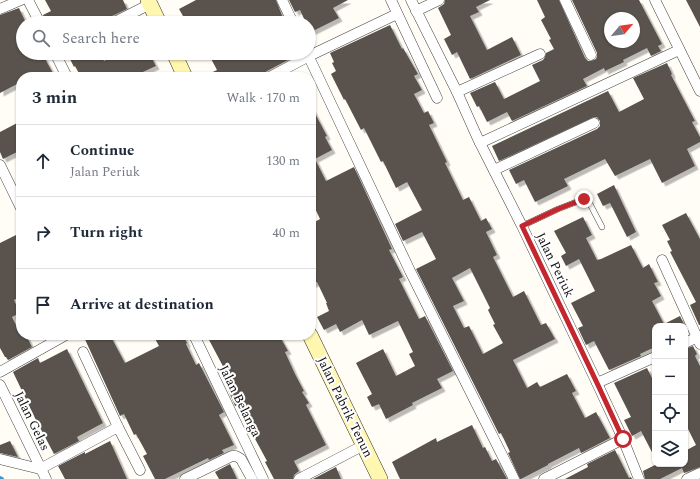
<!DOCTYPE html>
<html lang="en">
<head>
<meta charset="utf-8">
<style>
	:root { --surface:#fff; --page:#f6f6f7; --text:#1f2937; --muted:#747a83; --line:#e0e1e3 }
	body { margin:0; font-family:Spectral,serif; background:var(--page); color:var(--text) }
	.controls { position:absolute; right:12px; bottom:12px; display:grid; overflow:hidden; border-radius:8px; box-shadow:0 1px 3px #0004 }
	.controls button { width:36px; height:36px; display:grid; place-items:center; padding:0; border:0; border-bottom:1px solid var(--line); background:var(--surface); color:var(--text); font:20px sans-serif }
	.compass { position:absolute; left:604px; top:12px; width:36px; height:36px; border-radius:50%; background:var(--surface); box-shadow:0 1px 3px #0004; rotate:61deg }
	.stop { position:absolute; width:12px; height:12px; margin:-9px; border:3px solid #c4262e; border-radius:50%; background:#fff }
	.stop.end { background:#c4262e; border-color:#fff; box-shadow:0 1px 4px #0008 }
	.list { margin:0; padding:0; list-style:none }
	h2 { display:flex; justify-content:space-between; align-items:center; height:52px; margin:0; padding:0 16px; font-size:17px }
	h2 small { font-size:13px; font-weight:400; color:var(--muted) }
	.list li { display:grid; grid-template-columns:26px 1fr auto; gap:12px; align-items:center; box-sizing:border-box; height:72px; padding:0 16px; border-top:1px solid var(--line) }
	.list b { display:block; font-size:15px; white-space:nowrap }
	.list p { margin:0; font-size:13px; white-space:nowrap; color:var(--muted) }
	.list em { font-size:13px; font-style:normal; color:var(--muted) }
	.icon { flex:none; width:22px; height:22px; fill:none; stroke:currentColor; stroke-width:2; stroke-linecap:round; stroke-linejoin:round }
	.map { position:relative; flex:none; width:700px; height:479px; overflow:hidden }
	.search { position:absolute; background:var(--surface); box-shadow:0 1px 3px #0004; left:16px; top:16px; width:300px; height:44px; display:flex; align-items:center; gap:10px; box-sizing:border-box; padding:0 14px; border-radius:22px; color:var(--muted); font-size:15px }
	.panel { position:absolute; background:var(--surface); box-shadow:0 1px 3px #0004; left:16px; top:72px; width:300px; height:268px; border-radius:16px }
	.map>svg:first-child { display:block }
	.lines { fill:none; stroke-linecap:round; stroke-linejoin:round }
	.stream { stroke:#3f96cf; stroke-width:4 }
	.building { fill:#5a524d; fill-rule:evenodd; filter:url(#shadow) }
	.lane-casing { stroke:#444; stroke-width:6 }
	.street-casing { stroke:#444; stroke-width:11 }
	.secondary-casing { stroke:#333; stroke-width:16 }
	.lane { stroke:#fff; stroke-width:5 }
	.street { stroke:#fff; stroke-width:10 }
	.secondary { stroke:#fff6b0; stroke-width:15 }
	.route { stroke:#c4262e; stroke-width:5 }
	.labels { text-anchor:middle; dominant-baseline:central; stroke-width:4; stroke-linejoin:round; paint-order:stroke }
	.street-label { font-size:13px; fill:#111; stroke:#fff }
</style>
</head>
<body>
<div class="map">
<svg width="700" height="479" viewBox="0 0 700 479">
	<defs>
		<filter id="shadow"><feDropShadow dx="3.5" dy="3.5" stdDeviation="0" flood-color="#0004"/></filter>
	</defs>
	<rect width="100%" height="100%" fill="#fffdf5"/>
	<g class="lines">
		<!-- stream -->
		<path class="stream" d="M0,478L2,479"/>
	</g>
	<!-- building -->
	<g class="building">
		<path d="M45,0H123L127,9L110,17L107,20V23H46L43,15L51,11Z"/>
		<path d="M196,0H276L283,18L282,19L284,23H187L179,9Z"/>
		<path d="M289,0H348L333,8L339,18L311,32L309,28V23H306L300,10L295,12Z"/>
		<path d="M445,0H490L476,7L479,12L470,16L487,50L512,37L521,55L470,79L457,52L452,55L444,39L451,35L438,8L444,4Z"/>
		<path d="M537,0H559L585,58L588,61H591L596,59L597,56V53L572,0H639L662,44L658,46L661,51L651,56L647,48L623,60L624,62L605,71L604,68L583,79L587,86L512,121L507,112L487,122L479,106L477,107L470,93L495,82L504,99L540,81L532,65L543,60L545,57L546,53L554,49L549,40L551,39L541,20L545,17ZM610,18H634V42H610Z"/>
		<path d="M686,0H700V27Z"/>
		<path d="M19,8L26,23H23V53H42L55,77H38L35,72L24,77H21V82L0,93V15Z"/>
		<path d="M390,25L402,49L403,48L418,74L414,76L422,90L414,94L424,113L428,111L434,123L429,125L447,162L445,163L463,200L469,197L481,221L486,218L492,229L486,232L497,255L493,257L513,297L524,291L541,325L546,323L555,339L513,360L527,388L537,382L540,387L567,374L576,391L572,393L585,418L596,412L610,438L581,453L579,448L548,464V465L521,479H520L508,453L510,452L501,433L499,434L416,269L436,259L422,232L403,241L395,224L422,210L407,182L396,188L383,161L381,162L364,128L361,130L345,99L344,100L331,74L336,71L332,63L334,62L330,53ZM470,268L490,308L488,310L495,324L493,325L503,343L483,354L469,326L464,328L453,306L464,301L452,278Z"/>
		<path d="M67,53H100L104,61L114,55L116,59L127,53H149L156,66L132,77H81L75,66L74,67Z"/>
		<path d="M208,53H286L290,59L267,71L264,74V77H202L217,70Z"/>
		<path d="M667,63L672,74L671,75L695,121L692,122L700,137V142L687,149L695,166L662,183L650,159L615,176L605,159L564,179L568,186L535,202L524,180L516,184L509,170L597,129L600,126V121L597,117H594L499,161L492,146L608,91L619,112L644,99L633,78Z"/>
		<path d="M311,106L327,136L325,137L332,150L315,159L326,181L354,167L392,249L389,250L403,277L399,279L419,319L425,316L453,371L437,379L442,388L412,403L413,405L386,419L379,404L372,407L367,397L372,394L356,363L383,349L396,376L415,366L409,354L413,352L398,321L369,335L362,320L340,332L336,324L324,330L317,317L329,311L326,303H327L317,282L311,285V224L320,219L311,200Z"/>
		<path d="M21,121V150L3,159L0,152V132Z"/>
		<path d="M614,185L636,232L627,237L610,203L603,206L597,194Z"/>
		<path d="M686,213L700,239V325H699L690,305L696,302L670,252L672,251L667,241L670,240L662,225Z"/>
		<path d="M583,217L592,235L586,238L597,260L601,259L631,245L643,268L649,264L658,282L654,283L661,296L652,301L664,324L680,316L685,326H655V347L640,354L641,356L609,370L594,341L586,345L578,328L583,326L571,303L595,291L579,259L566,266L561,256L566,253L554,231Z"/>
		<path d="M18,234L21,239V296L14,300L20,313L12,317L21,335H26L32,347L8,360L6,357H5L0,348V243Z"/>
		<path d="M83,335H110L125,363L159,346L153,335H183L187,343L186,344L196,365L199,363L224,412L219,415L234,445L222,450L224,453L209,460L208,458L165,479H155L143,456L147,454L136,434L134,435L124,414L120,416Z"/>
		<path d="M214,335H279L288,351L285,352L295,374L304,391L302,392L309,403L306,405L326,445L294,461L299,471L294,475L293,479H274L265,462L267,461L254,437L255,436L240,407L238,405L235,406L228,390L234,387L208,338Z"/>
		<path d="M693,346L697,354L695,356L700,366V467L684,473L682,468L660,479H645L643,471L657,464H685V451L696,445L685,423V349Z"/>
		<path d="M67,349L103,423L77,437L79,441L54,454L35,418L13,372L38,358L40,363Z"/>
		<path d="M647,368L655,384V458L641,431L632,436L624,420L631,417L614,383Z"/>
		<path d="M472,425L483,448L485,447L492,461L496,459L507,479H400L392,462L436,438L437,442Z"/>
		<path d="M10,441L18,457L0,453V445Z"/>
		<path d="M110,441L119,461L127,479H65L58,466L85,452V454Z"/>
		<path d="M615,450L629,478L631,477L632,479H565L588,467L587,464Z"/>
		<path d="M230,464L237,479H219L215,472Z"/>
		<path d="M336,467L341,479H313Z"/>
	</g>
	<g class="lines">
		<!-- lane casing -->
		<g class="lane-casing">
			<path id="lane" d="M522,226L558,209L584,199L587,201L590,204L602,227"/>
		</g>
		<!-- street casing -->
		<g class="street-casing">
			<g id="street">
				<path d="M28,0L40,23"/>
				<path d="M282,0L293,23"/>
				<path d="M391,0L437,98"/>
				<path d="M411,0L457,92L478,139L522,226L597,383L623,439L639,479"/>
				<path d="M565,0L591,55"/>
				<path d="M655,0L700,91"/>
				<path d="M0,9L21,0"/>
				<path d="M416,11L439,0"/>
				<path d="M113,23L150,4"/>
				<path d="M55,53L67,77"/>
				<path d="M307,53L410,271L514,479"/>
				<path d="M270,77L309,56L397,14"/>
				<path d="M457,92L540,54"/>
				<path d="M480,143L679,50"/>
				<path d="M0,165L21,208"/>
				<path d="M494,170L594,123"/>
				<path d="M662,260L700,344"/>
				<path d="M194,335L263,479"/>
				<path d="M685,343L700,336"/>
				<path d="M83,352L118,427L140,470"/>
				<path d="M0,372L66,335"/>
				<path d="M597,383L655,357"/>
				<path d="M0,385L46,479"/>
				<path d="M0,459L40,469"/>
				<path d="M40,469L118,427"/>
				<path d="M185,479L232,456H236L241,459L252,479"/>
				<path d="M299,479L364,445"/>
				<path d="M544,479L623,439"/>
				<path d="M687,479L700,473"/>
			</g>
		</g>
		<!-- secondary casing -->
		<g class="secondary-casing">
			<g id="secondary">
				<path d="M148,0L159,23"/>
				<path d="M174,53L185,77"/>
				<path d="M310,335L380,479"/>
			</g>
		</g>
		<!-- lane -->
		<use href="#lane" class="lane"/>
		<!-- street -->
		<use href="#street" class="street"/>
		<!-- secondary -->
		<use href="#secondary" class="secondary"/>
	</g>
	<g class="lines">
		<!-- route -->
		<path class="route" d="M584,199L558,209L522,226L597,383L623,439"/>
	</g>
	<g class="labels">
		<!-- street labels -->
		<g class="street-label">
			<text transform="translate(555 265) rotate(64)">Jalan Periuk</text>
			<text transform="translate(240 401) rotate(64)">Jalan Belanga</text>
			<text transform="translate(345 407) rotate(64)">Jalan Pabrik Tenun</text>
			<text transform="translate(32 421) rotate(64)">Jalan Gelas</text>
		</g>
	</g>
</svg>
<div class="controls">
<button>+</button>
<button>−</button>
<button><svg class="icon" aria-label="locate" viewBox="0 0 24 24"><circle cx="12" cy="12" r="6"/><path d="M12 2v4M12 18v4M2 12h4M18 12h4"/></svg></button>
<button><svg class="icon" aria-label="layers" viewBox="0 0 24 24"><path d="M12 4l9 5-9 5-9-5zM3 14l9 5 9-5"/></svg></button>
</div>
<svg class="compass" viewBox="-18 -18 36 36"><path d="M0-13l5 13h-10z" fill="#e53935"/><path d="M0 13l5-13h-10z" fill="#747a83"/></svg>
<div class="stop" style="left:623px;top:439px"></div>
<div class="stop end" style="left:584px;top:199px"></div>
<div class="search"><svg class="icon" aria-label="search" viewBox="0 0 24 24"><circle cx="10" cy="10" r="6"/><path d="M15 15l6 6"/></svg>Search here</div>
<section class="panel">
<h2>3 min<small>Walk · 170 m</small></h2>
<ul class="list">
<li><svg class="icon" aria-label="ahead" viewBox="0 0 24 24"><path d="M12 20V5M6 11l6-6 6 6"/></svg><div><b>Continue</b><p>Jalan Periuk</p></div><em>130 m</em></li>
<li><svg class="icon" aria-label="right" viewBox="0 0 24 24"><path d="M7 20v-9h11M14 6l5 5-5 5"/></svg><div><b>Turn right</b></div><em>40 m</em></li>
<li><svg class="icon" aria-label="arrive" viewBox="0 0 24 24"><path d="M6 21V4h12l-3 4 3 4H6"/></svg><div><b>Arrive at destination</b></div></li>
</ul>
</section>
</div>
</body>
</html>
